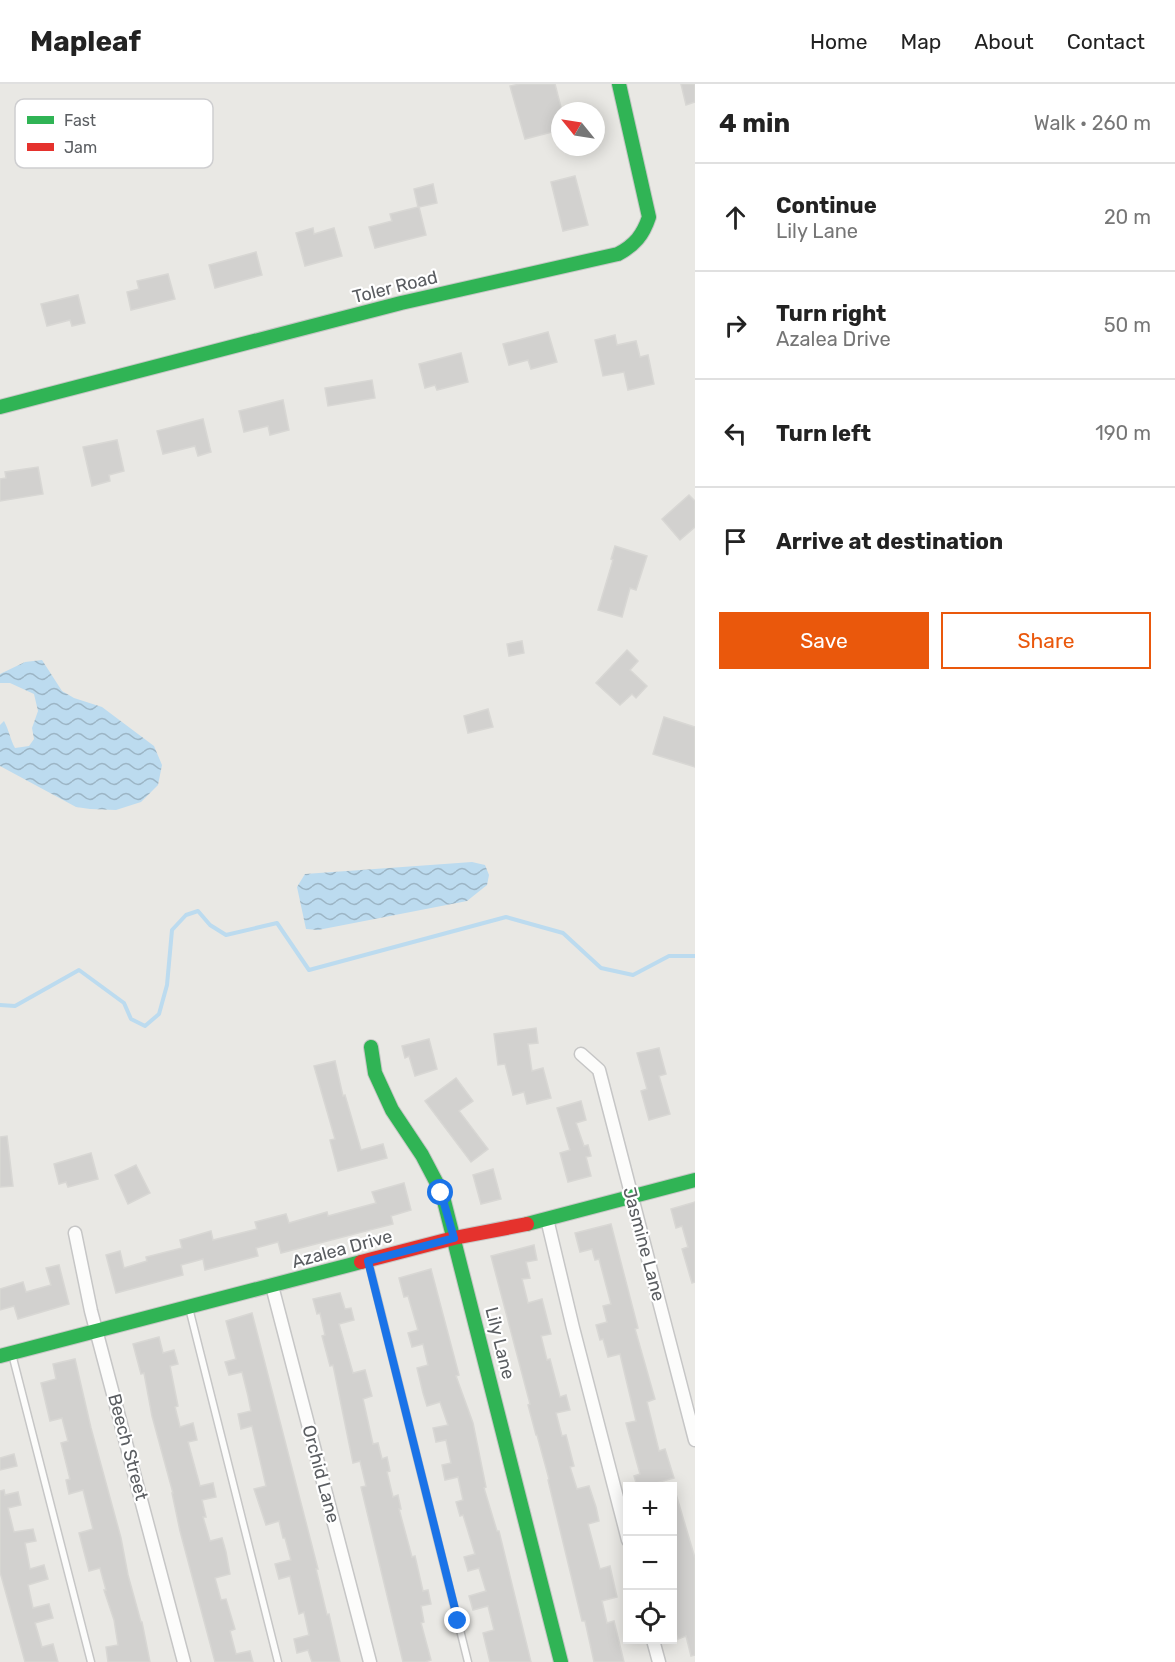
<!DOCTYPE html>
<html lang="en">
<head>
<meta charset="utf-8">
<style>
	:root { --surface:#fff; --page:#f6f6f6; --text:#222; --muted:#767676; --line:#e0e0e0; --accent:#ea580c }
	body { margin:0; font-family:Rubik,sans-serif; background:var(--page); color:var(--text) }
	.controls { position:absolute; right:18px; bottom:18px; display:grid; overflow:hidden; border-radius:0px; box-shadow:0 3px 15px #0003 }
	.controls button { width:54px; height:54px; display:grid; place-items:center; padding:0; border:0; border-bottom:2px solid var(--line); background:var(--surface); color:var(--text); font:30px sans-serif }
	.compass { position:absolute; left:551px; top:18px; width:54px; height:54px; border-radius:50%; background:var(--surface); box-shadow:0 3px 15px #0003; rotate:300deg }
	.stop { position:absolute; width:18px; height:18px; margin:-14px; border:4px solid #1a73e8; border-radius:50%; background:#fff }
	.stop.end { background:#1a73e8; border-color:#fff; box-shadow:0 2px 6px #0008 }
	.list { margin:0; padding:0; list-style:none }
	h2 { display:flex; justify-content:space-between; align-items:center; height:78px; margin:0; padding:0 24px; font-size:26px }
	h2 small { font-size:20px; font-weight:400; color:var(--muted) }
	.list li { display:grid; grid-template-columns:39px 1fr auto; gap:18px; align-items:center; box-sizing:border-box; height:108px; padding:0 24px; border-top:2px solid var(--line) }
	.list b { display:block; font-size:22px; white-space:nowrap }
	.list p { margin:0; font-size:20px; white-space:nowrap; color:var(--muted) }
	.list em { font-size:20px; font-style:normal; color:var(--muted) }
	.actions { display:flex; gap:12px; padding:18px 24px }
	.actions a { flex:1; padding:14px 0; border:2px solid var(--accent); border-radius:0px; text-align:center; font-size:21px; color:var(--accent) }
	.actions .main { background:var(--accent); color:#fff }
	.icon { flex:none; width:33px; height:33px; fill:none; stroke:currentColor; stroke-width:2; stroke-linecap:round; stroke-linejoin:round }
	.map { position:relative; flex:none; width:695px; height:1578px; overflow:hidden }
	header { display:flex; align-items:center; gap:36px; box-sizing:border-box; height:84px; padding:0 30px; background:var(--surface); border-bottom:2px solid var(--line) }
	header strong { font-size:28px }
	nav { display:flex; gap:33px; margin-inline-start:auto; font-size:21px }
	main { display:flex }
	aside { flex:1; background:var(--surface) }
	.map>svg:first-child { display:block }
	.water { fill:url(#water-waves) }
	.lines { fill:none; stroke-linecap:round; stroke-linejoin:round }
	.stream { stroke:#bcdbef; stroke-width:4 }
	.building { fill:#d2d1cf; stroke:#d8d7d4; stroke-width:1.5 }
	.lane-casing { stroke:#c6c6c6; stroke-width:9 }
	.street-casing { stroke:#c6c6c6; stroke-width:15 }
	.fast-casing { stroke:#c6c6c5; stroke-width:16 }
	.jam-casing { stroke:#c6c6c5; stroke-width:16 }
	.lane { stroke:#fcfcfb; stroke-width:6 }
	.street { stroke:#fcfcfb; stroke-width:12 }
	.fast { stroke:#30b455; stroke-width:14 }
	.jam { stroke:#e5322d; stroke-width:14 }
	.route { stroke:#1a73e8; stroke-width:8 }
	.labels { text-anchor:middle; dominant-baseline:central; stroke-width:4.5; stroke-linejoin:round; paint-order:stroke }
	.street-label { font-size:18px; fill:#5a5d61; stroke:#fff }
	.key { fill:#fff; stroke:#ceced0; stroke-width:1.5 }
	.key-label { font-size:16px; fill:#5a5d61 }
</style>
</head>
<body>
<header>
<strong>Mapleaf</strong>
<nav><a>Home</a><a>Map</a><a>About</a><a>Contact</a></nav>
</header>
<main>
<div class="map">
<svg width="695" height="1578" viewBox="0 0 695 1578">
	<defs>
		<pattern id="water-waves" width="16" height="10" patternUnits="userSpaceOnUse" patternTransform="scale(1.5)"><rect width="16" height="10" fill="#bcdbef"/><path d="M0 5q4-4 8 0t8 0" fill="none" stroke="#9cb5c5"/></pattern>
	</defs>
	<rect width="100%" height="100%" fill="#e9e8e4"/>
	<!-- water -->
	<g class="water">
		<path d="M42,576L62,607L74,614L102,623L154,662L162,681L158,701L141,718L116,726L90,725L76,723L0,682V641L4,637C9,646 10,655 15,664L29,662L34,655L32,644L38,627L34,610L10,599H0V590L25,578Z"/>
		<path d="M472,778L485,781L489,791L487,801L467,817L318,846L306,845L297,803L305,790Z"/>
	</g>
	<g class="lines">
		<!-- stream -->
		<path class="stream" d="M0,921L15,922L79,886L124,919L131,935L145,942L159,930L167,901L172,846L186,831L198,827L210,841L226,851L277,839L309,886L506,833L563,849L601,884L633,891L669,872H695"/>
	</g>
	<!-- building -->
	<g class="building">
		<path d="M520,0H555L562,27H560V46L525,55L510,2Z"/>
		<path d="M681,0H695V18L686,21Z"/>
		<path d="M575,92L588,141L563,147L551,98Z"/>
		<path d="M433,100L437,119L419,123L426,151L375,164L369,143L392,137L390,130L418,123L414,105Z"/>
		<path d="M313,144L314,150L334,144L342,172L305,182L296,149Z"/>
		<path d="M256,168L262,191L215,204L209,181Z"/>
		<path d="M168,190L175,215L131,226L127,208L139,205L137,197Z"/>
		<path d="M78,211L85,239L72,242L70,236L47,242L41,220Z"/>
		<path d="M548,248L557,278L531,285L528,276L509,281L503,260Z"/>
		<path d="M615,251L617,261L636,257L640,273L648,271L654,300L628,306L624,288L603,292L595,256Z"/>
		<path d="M461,269L468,298L437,306L435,301L425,304L419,280Z"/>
		<path d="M372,296L375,314L328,322L325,304Z"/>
		<path d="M283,316L289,346L270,351L268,342L244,348L239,327Z"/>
		<path d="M203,335L211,368L198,372L195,362L163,370L157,347Z"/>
		<path d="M117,356L124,387L109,391L110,397L92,402L83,363Z"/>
		<path d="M38,383L43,410L0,417V395L6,394L5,388Z"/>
		<path d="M689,411L695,417V443L680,456L662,435Z"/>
		<path d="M615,462L647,472L636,506L630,504L622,533L598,526L613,476L611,475Z"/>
		<path d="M522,557L524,569L509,572L507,560Z"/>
		<path d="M627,566L638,577L630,586L647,602L636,614L632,610L620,621L596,599Z"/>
		<path d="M488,625L493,643L468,649L464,632Z"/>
		<path d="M664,633L695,643V683L653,670Z"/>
		<path d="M536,944L538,959L528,960L532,987L543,984L551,1014L527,1020L524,1008L513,1011L505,980L498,981L494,950Z"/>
		<path d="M429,955L437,985L415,992L409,972L405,974L402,962Z"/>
		<path d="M659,964L666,990L659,992L670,1030L649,1036L641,1007L647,1005L637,969Z"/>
		<path d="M335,977L343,1012L345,1011L361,1066L383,1060L387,1074L338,1087L330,1056L335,1055L314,982Z"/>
		<path d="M456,994L473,1017L459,1027L488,1065L471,1078L425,1017Z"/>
		<path d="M581,1017L586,1036L576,1039L584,1062L588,1061L591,1072L586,1073L591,1092L568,1098L560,1069L570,1066L557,1024Z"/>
		<path d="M7,1052L13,1102L0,1103V1053Z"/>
		<path d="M91,1069L98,1095L68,1103L66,1098L59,1100L54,1080Z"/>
		<path d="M136,1081L150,1109L128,1120L115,1091Z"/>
		<path d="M493,1085L501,1115L481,1120L473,1091Z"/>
		<path d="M404,1099L411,1126L391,1132L393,1140L281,1169L278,1158L256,1164L258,1172L205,1186L203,1175L181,1181L183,1191L116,1209L106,1171L120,1167L124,1184L147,1177L146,1173L182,1164L180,1156L211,1147L213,1156L257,1145L255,1138L286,1130L289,1139L327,1128L328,1132L376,1119L372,1108Z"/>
		<path d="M695,1118V1198L692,1199L682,1165L688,1163L682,1142L676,1144L671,1125Z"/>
		<path d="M611,1140L638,1244L635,1245L655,1315L647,1318L659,1367L665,1365L674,1394L645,1402H637L634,1392L640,1390L626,1339L636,1337L620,1270L608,1273L603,1255L600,1256L596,1241L607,1238L603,1222L611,1220L599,1175L595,1176L592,1165L580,1168L575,1149Z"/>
		<path d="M534,1161L537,1176L526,1178L530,1194L522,1195L528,1219L542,1215L551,1250L541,1252L547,1276L550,1275L560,1313L566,1311L570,1326L556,1329L562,1352L566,1351L574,1382L570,1383L577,1405L589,1402L596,1423L599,1437L588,1440L600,1485L610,1482L617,1513L602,1517L607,1539L614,1537L624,1578H594L585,1537H582L548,1396L549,1395L537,1351H536L528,1321L530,1320L491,1172Z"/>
		<path d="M59,1181L69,1220L18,1235L14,1222L0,1226V1205L23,1198L26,1208L51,1201L46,1184Z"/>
		<path d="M431,1185L459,1291L456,1292L473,1339L486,1403L484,1404L497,1447H499L531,1578H490L483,1549L494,1546L488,1522L473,1526L469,1512L486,1507L479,1484L468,1487L464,1473L475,1470L463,1431L460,1432L456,1418L463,1416L458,1393L445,1396L442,1381L451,1379L446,1356L436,1358L433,1344L448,1341L440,1318L427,1322L423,1309L417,1284L428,1281L423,1260L412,1263L408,1249L418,1246L408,1212L404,1213L399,1194Z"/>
		<path d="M340,1209L345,1225L351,1224L354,1236L339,1240L353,1289L365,1286L372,1312L363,1315L373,1360L378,1359L382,1375L387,1373L390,1387L387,1388L393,1413L398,1411L401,1425H399L412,1473L415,1472L423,1507L428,1506L431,1520L421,1522L424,1538L421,1539L431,1576L425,1578H403L361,1403L366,1402L360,1377L353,1379L333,1281L330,1282L322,1252L325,1251L320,1229L317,1230L313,1215Z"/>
		<path d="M252,1229L318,1485H316L327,1531L329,1530L340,1578H312L308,1566L297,1569L294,1555L309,1551L304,1528L299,1530L290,1492L279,1495L275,1480L291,1476L285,1454H283L279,1437L266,1441L254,1405L266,1402L252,1342L241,1345L238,1330L251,1327L248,1312L242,1288L229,1291L225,1278L236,1275L226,1237Z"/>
		<path d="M159,1253L163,1269L174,1266L178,1280L170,1282L178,1322L175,1323L180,1343L193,1339L197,1356L188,1358L200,1402L213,1399L216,1413L202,1416L206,1433H203L210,1457L222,1454L226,1468L230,1490L215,1494L221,1516L226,1515L235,1545L230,1547L236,1570L250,1567L253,1578H215L180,1447L172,1409H173L152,1332L144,1289L141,1290L133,1260Z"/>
		<path d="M75,1275L91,1344L121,1454L128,1491L141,1538H142L150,1578H108L106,1563L118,1561L114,1536L104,1506H106L100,1484L89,1487L79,1449L93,1445L83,1406L69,1410L66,1396L70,1395L61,1359L68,1357L62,1334L50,1337L41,1299L56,1295L53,1280Z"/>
		<path d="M14,1370L17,1382L0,1386V1374Z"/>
		<path d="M4,1406L5,1411L18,1408L21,1421L8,1424L14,1448L33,1445L36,1457L25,1459L30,1485L44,1481L48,1495L28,1501L33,1524L49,1520L53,1534L35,1539L42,1563L53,1560L58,1578H25L0,1488V1407Z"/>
		<path d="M676,1410L695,1474V1571L691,1572L686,1552L678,1555L672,1537V1411Z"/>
	</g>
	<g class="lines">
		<!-- lane casing -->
		<g class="lane-casing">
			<g id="lane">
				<path d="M369,1180L468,1578"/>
				<path d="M189,1224L278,1578"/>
				<path d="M12,1270L91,1578"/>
			</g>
		</g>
		<!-- street casing -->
		<g class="street-casing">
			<g id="street">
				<path d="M581,970L599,986L695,1356"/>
				<path d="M547,1135L573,1244L628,1456"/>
				<path d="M75,1149L91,1227L184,1578"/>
				<path d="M272,1202L370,1578"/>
				<path d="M653,1556L659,1578"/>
			</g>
		</g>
		<!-- fast casing -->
		<g class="fast-casing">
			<g id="fast">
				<path d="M0,323L401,219L618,170C635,161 643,151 649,133L619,0"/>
				<path d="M371,963L375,989L392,1026L422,1071L442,1109L561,1578"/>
				<path d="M527,1140L695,1096"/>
				<path d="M0,1272L361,1178"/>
			</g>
		</g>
		<!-- jam casing -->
		<g class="jam-casing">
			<path id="jam" d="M361,1178L454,1154L527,1140"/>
		</g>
		<!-- lane -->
		<use href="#lane" class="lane"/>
		<!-- street -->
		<use href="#street" class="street"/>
		<!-- fast -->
		<use href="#fast" class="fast"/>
		<!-- jam -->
		<use href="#jam" class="jam"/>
	</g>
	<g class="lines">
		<!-- route -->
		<path class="route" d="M441,1109L454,1154L368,1177L458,1537"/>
	</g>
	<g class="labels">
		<!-- street labels -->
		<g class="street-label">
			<text transform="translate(395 203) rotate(-14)">Toler Road</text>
			<text transform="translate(644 1160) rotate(75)">Jasmine Lane</text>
			<text transform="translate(342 1165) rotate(-15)">Azalea Drive</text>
			<text transform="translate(500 1259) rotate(76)">Lily Lane</text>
			<text transform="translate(128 1363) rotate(75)">Beech Street</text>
			<text transform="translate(321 1390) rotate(75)">Orchid Lane</text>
		</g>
	</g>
	<!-- legend -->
	<rect x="15" y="15" width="198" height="69" rx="9" class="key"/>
	<rect x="27" y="32" width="27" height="8" fill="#30b455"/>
	<rect x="27" y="59" width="27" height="8" fill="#e5322d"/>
	<g class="key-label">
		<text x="64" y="42">Fast</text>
		<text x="64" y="69">Jam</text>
	</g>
</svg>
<div class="controls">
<button>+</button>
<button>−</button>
<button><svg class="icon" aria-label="locate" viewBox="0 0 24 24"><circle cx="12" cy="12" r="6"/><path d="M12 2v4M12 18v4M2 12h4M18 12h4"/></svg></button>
</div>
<svg class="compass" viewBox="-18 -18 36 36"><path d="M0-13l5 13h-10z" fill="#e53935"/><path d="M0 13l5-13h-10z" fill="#767676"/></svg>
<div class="stop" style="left:441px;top:1109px"></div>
<div class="stop end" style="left:458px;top:1537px"></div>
</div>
<aside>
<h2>4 min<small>Walk · 260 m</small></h2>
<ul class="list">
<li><svg class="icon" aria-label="ahead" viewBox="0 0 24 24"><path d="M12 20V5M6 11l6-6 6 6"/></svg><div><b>Continue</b><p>Lily Lane</p></div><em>20 m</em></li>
<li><svg class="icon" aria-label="right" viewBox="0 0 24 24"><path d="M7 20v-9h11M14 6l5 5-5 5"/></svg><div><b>Turn right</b><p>Azalea Drive</p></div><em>50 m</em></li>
<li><svg class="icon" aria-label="left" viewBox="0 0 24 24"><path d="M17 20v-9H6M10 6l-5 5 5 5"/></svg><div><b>Turn left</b></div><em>190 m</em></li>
<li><svg class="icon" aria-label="arrive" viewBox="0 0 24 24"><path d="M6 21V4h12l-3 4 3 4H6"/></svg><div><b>Arrive at destination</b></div></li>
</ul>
<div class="actions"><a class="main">Save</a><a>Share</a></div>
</aside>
</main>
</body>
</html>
